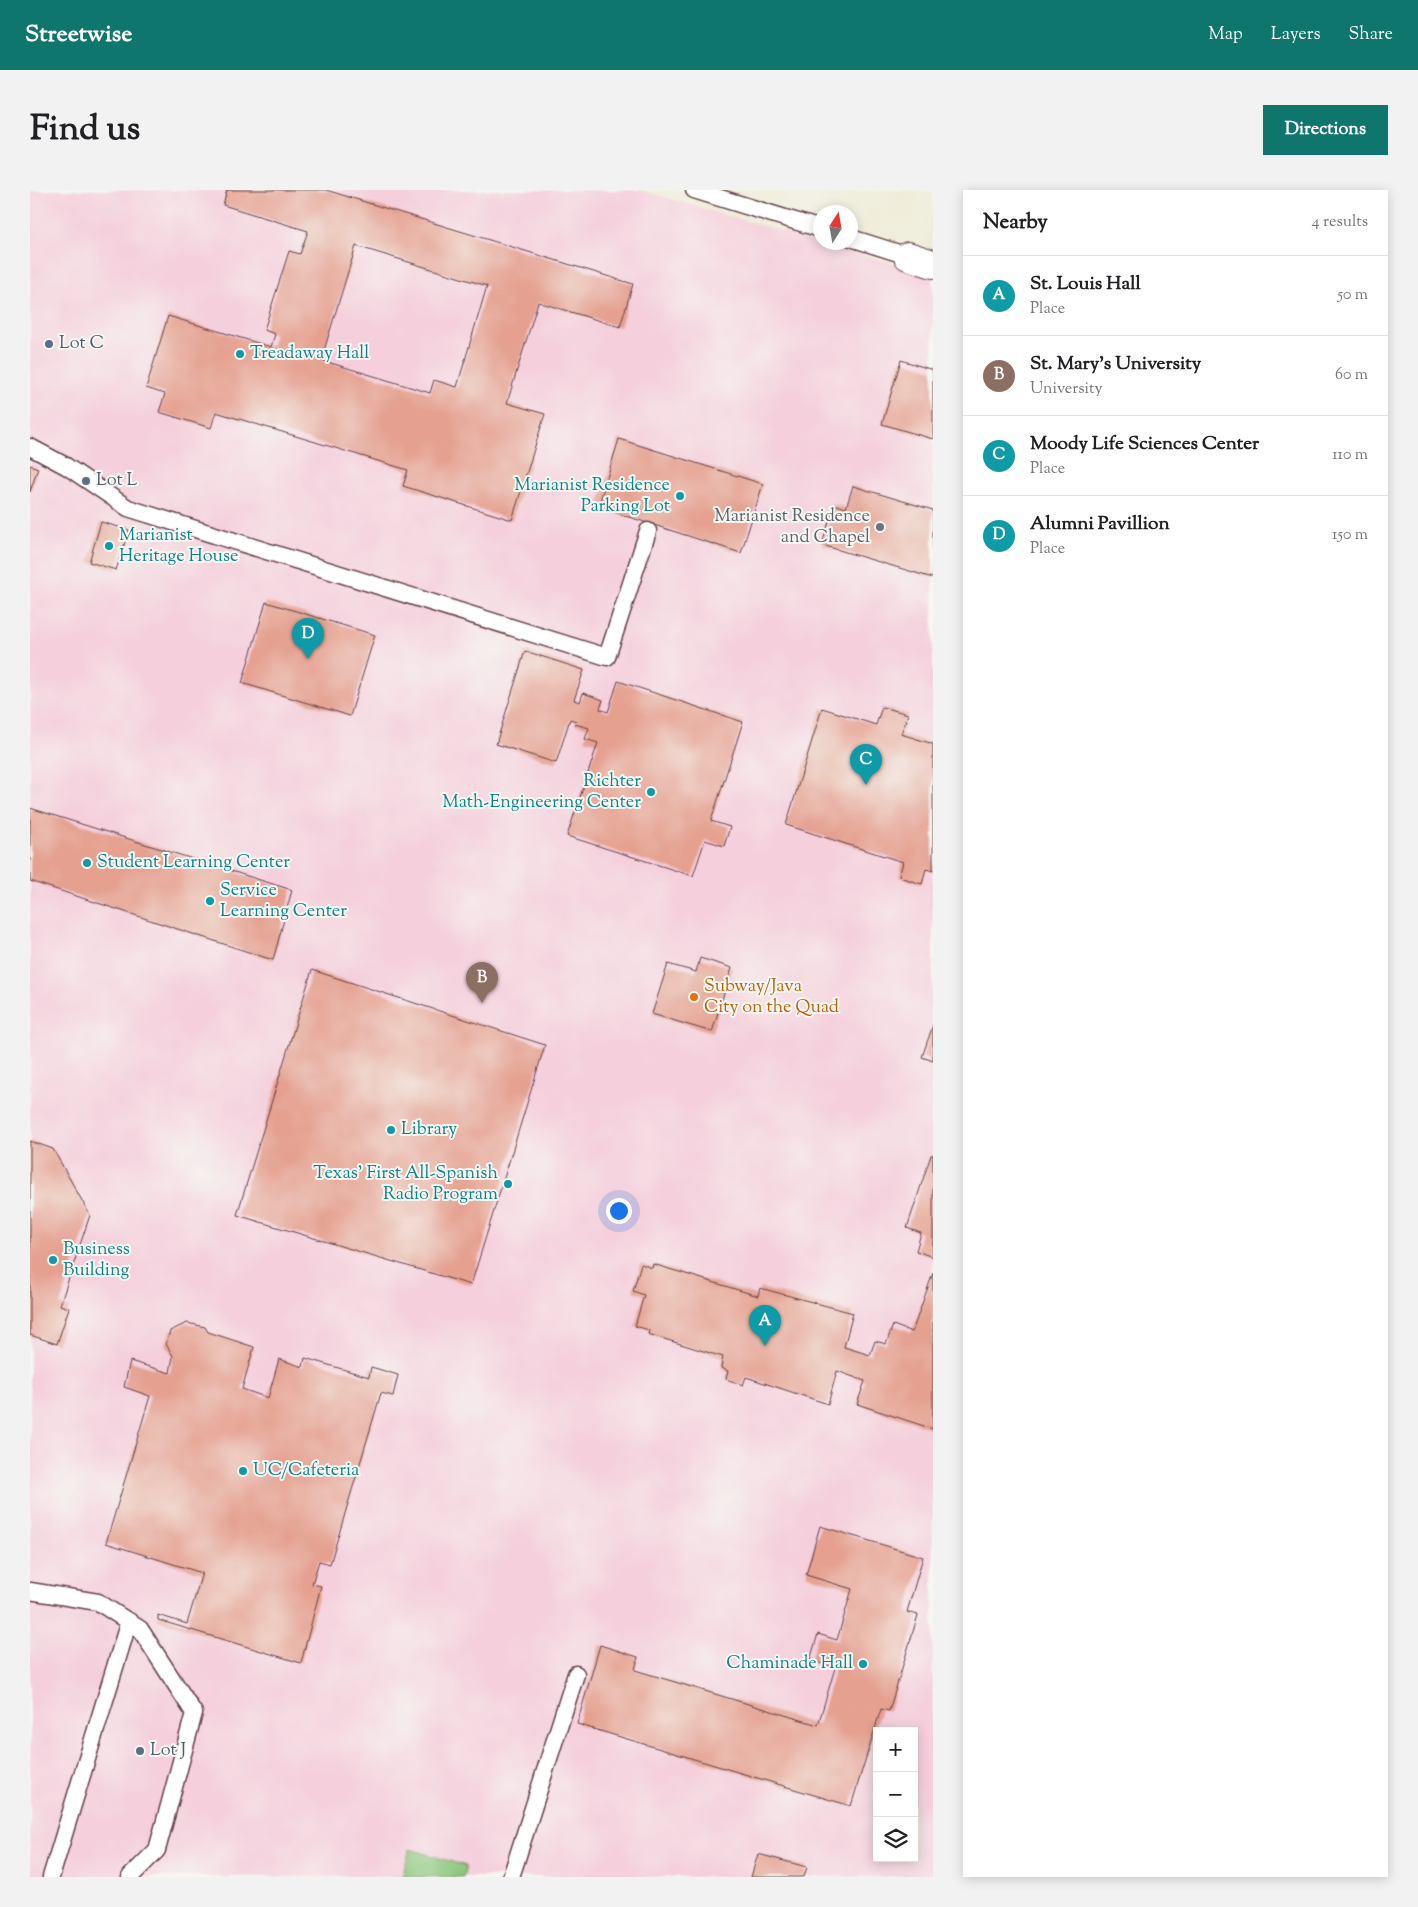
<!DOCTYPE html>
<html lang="en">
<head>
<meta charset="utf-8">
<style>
	:root { --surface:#fff; --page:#f2f2f2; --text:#202124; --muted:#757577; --line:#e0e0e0; --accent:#0f766e }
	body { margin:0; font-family:"Sorts Mill Goudy",serif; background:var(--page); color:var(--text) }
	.controls { position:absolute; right:15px; bottom:15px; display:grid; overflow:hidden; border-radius:0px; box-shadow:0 2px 12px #0003 }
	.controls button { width:45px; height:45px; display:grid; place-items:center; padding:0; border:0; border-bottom:1px solid var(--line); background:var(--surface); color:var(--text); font:25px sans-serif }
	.compass { position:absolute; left:783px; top:15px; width:45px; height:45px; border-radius:50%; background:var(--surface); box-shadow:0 2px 12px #0003; rotate:11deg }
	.you { position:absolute; left:588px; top:1020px; width:18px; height:18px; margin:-12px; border:4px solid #fff; border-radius:50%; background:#1a73e8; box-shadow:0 0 0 8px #1a73e833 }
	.badge { display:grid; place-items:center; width:32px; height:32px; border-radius:50%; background:var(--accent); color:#fff; font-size:16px; font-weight:700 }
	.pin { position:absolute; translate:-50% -41px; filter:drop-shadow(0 1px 2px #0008) }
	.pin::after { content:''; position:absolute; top:26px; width:18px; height:15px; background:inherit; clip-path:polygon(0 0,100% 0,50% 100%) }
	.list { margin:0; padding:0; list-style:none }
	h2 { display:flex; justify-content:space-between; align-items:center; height:65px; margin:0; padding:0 20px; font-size:21px }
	h2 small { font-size:16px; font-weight:400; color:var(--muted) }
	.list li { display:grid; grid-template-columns:32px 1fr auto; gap:15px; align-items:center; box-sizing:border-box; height:80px; padding:0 20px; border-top:1px solid var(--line) }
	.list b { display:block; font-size:19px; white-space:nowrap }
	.list p { margin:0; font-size:16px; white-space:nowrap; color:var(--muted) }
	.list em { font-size:16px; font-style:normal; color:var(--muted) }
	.icon { flex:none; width:28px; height:28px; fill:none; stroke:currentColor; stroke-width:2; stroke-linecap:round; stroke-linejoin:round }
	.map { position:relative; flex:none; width:903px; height:1687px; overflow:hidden; border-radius:0px }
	header { display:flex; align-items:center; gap:30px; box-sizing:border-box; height:70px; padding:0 25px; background:var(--accent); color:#fff }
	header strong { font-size:24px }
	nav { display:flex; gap:28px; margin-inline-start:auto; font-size:18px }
	.intro { display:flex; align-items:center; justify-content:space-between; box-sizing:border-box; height:120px; padding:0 30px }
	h1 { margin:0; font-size:35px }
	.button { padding:12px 22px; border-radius:0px; background:var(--accent); color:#fff; font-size:18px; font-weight:700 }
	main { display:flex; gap:30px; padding:0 30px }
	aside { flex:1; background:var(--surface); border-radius:0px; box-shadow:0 2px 12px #0003 }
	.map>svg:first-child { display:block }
	.built { fill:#f5cfdc; fill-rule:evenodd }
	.green { fill:#88c47a; stroke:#697252 }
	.building { fill:#e5a090; fill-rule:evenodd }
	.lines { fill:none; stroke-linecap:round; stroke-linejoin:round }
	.service-casing { stroke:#633e45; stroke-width:19 }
	.minor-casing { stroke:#633e45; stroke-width:30 }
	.service { stroke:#fff; stroke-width:16 }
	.minor { stroke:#fff; stroke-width:28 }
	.service-dot { fill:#5c6f8a; stroke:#f6f6f2; stroke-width:2 }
	.culture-dot { fill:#0f9aa8; stroke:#f6f6f2; stroke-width:2 }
	.worship-dot { fill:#6b7280; stroke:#f6f6f2; stroke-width:2 }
	.food-dot { fill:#e8710a; stroke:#f6f6f2; stroke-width:2 }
	.labels { text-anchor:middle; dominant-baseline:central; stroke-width:4; stroke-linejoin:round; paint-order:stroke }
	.service-label { font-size:18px; fill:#4e5e75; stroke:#f6f6f2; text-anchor:start }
	.culture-label { font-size:18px; fill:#0d838f; stroke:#f6f6f2; text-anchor:start }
	.worship-label { font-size:18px; fill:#5b616d; stroke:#f6f6f2; text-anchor:end }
	.food-label { font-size:18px; fill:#c56008; stroke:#f6f6f2; text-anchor:start }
</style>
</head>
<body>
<header>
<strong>Streetwise</strong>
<nav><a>Map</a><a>Layers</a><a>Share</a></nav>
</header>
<div class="intro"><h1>Find us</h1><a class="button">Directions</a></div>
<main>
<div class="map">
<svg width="903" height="1687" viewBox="0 0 903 1687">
	<rect width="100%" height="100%" fill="#f6f6f2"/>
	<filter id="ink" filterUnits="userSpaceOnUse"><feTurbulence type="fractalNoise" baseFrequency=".02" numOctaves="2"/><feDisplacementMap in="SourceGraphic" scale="10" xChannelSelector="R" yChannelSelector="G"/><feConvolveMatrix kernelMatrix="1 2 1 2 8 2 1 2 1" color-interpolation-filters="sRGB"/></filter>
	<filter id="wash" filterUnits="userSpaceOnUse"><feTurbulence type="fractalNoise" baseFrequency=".0096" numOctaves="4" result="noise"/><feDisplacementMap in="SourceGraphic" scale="20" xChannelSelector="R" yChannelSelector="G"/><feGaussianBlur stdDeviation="1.12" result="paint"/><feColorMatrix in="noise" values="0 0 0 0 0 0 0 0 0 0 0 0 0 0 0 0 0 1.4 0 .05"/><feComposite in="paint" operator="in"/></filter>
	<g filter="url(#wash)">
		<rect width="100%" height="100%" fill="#efecd8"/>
		<!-- built -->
		<path class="built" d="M0,0H609L903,85V1687H0ZM847,1541H884V1668H847Z"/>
		<!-- green -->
		<path class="green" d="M380,1659L436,1676L433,1687H372Z"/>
		<g id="blocks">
			<!-- building -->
			<g class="building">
				<path d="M197,0H296L603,94L590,137L508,112L477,213L515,224L482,330L373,296L378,280L186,222L181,238L129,222L135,204L116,198L138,126L241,157L245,144L234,140L259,61L270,64L278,41L193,15ZM326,56L457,96L427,197L404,190L400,203L291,170Z"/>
				<path d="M871,170L903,180V249L852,234Z"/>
				<path d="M589,249L733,294L711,363L568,317Z"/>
				<path d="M0,275L8,278L0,302Z"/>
				<path d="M823,296L903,320V388L792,355L804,314L816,318Z"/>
				<path d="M71,332L99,340L86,380L59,372Z"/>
				<path d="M236,412L345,445L320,526L212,493Z"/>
				<path d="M495,461L554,480L544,510L550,512L553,503L573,510L570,519L578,522L588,491L713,532L681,631L700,637L694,656L675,650L663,686L537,646L568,553L555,549L559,538L545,534L546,531L540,529L526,573L466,554Z"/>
				<path d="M852,517L878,524L871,544L903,554V681L896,679L892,694L869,687L873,672L756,635L792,518L846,535Z"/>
				<path d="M0,618L262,700L243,770L0,691Z"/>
				<path d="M670,768L702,778L682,842L622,824L638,774L666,782Z"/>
				<path d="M282,780L515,855L441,1095L207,1025Z"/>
				<path d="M903,835V871L892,867Z"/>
				<path d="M0,951L23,959L60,1025L30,1115L39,1118L27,1154L0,1145Z"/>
				<path d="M901,965H903V1067L886,1061L891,1043L877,1038Z"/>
				<path d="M611,1074L622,1078L623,1074L728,1106L730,1098L823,1123L814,1157L840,1165L845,1151L856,1154L863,1135L882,1142L903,1083V1239L827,1214L835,1191L807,1181L798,1214L716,1187L713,1195L696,1189L698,1181L691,1178L693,1167L618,1144L619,1140L605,1136L614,1105L603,1101Z"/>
				<path d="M157,1133L175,1137L178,1142L224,1157L212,1199L238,1208L249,1169L273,1177L275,1168L339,1187L341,1177L368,1185L363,1206L351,1203L300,1374L289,1371L282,1394L291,1396L271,1473L128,1430V1425L157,1434L172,1383L76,1353L120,1206L94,1197L100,1171L140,1183L143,1166L136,1154L140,1141Z"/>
				<path d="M790,1336L893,1367L877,1422L888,1425L859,1521L851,1519L821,1616L547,1534L570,1455L608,1467L605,1480L788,1535L805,1478L780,1470L788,1444L807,1450L822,1399L776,1385Z"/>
				<path d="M728,1664L777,1677L774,1687H721Z"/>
			</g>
		</g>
	</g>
	<g filter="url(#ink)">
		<use href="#blocks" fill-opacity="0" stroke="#633e45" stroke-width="1"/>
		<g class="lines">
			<!-- service casing -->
			<g class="service-casing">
				<g id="service">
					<path d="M664,0L791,39"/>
					<path d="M821,48L878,66"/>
					<path d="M0,257L36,276L98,318L577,467L618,341"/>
					<path d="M0,1401L68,1412L110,1439L164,1523L127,1660L100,1687"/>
					<path d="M21,1687L99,1431"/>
					<path d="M481,1687L546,1484"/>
				</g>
			</g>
			<!-- minor casing -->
			<g class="minor-casing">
				<path id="minor" d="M878,66L903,74"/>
			</g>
			<!-- service -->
			<use href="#service" class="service"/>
			<!-- minor -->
			<use href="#minor" class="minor"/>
		</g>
	</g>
	<!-- markers -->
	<g class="service-dot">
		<circle cx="19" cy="154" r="5"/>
		<circle cx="56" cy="291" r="5"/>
		<circle cx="110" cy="1561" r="5"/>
	</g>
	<g class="culture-dot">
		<circle cx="210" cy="164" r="5"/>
		<circle cx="650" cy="306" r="5"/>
		<circle cx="79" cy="356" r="5"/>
		<circle cx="621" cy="602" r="5"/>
		<circle cx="57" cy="673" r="5"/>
		<circle cx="180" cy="711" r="5"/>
		<circle cx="361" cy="940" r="5"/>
		<circle cx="478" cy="994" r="5"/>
		<circle cx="23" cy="1070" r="5"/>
		<circle cx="213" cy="1281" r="5"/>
		<circle cx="833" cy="1474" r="5"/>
	</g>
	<circle class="worship-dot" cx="850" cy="337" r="5"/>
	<circle class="food-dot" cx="664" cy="807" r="5"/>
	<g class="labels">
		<!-- service labels -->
		<g class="service-label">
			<text x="29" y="154">Lot C</text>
			<text x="66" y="291">Lot L</text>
			<text x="120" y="1561">Lot J</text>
		</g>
		<!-- culture labels -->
		<g class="culture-label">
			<text x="220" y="164">Treadaway Hall</text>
			<text x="640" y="296" text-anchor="end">Marianist Residence<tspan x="640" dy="21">Parking Lot</tspan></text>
			<text x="89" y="346">Marianist<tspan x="89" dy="21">Heritage House</tspan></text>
			<text x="611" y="592" text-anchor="end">Richter<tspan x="611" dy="21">Math-Engineering Center</tspan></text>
			<text x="67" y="673">Student Learning Center</text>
			<text x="190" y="701">Service<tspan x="190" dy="21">Learning Center</tspan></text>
			<text x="371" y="940">Library</text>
			<text x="468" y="984" text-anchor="end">Texas' First All-Spanish<tspan x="468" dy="21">Radio Program</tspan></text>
			<text x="33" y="1060">Business<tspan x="33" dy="21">Building</tspan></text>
			<text x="223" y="1281">UC/Cafeteria</text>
			<text x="823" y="1474" text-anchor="end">Chaminade Hall</text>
		</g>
		<!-- worship labels -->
		<g class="worship-label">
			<text x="840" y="327">Marianist Residence<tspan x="840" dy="21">and Chapel</tspan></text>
		</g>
		<!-- food labels -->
		<g class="food-label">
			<text x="674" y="797">Subway/Java<tspan x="674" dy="21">City on the Quad</tspan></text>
		</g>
	</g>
</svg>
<div class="controls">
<button>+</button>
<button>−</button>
<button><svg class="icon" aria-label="layers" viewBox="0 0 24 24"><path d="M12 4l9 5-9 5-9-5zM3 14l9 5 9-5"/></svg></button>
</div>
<svg class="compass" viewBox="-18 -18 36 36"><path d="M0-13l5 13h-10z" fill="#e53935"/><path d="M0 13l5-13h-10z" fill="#757577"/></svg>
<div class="you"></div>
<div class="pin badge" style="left:735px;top:1156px;background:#0f9aa8">A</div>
<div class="pin badge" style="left:452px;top:813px;background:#8d6e63">B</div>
<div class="pin badge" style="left:836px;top:595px;background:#0f9aa8">C</div>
<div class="pin badge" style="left:278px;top:469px;background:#0f9aa8">D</div>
</div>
<aside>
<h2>Nearby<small>4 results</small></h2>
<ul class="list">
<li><span class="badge" style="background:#0f9aa8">A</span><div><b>St. Louis Hall</b><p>Place</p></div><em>50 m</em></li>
<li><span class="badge" style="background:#8d6e63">B</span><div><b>St. Mary's University</b><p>University</p></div><em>60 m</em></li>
<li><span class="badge" style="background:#0f9aa8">C</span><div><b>Moody Life Sciences Center</b><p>Place</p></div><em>110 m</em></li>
<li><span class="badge" style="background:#0f9aa8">D</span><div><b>Alumni Pavillion</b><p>Place</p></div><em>150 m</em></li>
</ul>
</aside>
</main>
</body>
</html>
